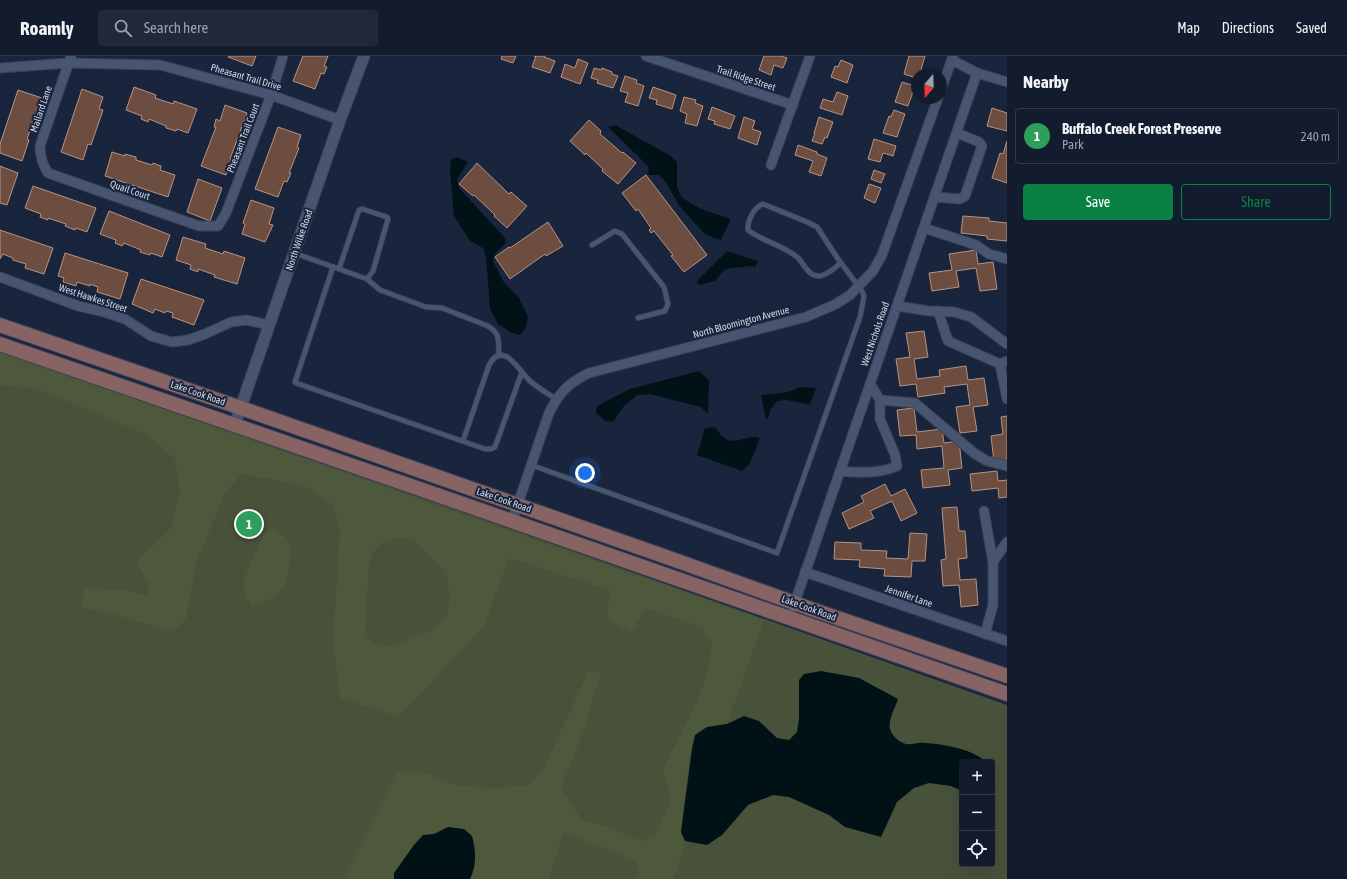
<!DOCTYPE html>
<html lang="en">
<head>
<meta charset="utf-8">
<style>
	:root { --surface:#131c2e; --page:#20293a; --text:#f1f3f6; --muted:#9da1aa; --line:#323a4a; --accent:#0b8043 }
	body { margin:0; font-family:"Asap Condensed",sans-serif; background:var(--page); color:var(--text) }
	.controls { position:absolute; right:12px; bottom:12px; display:grid; overflow:hidden; border-radius:4px; box-shadow:0 4px 16px #0002 }
	.controls button { width:36px; height:36px; display:grid; place-items:center; padding:0; border:0; border-bottom:1px solid var(--line); background:var(--surface); color:var(--text); font:20px sans-serif }
	.compass { position:absolute; left:911px; top:12px; width:36px; height:36px; border-radius:50%; background:var(--surface); box-shadow:0 4px 16px #0002; rotate:199deg }
	.you { position:absolute; left:585px; top:417px; width:14px; height:14px; margin:-10px; border:3px solid #fff; border-radius:50%; background:#1a73e8; box-shadow:0 0 0 6px #1a73e833 }
	.badge { display:grid; place-items:center; width:26px; height:26px; border-radius:50%; background:var(--accent); color:#fff; font-size:13px; font-weight:700 }
	.pin { position:absolute; translate:-50% -50%; border:2px solid #fff; box-shadow:0 1px 4px #0006 }
	.list { margin:0; padding:0; list-style:none }
	h2 { display:flex; justify-content:space-between; align-items:center; height:52px; margin:0; padding:0 16px; font-size:17px }
	h2 small { font-size:13px; font-weight:400; color:var(--muted) }
	.list li { display:grid; grid-template-columns:26px 1fr auto; gap:12px; align-items:center; box-sizing:border-box; height:56px; margin:0 8px 8px; padding:0 8px; border:1px solid var(--line); border-radius:4px }
	.list b { display:block; font-size:15px; white-space:nowrap }
	.list p { margin:0; font-size:13px; white-space:nowrap; color:var(--muted) }
	.list em { font-size:13px; font-style:normal; color:var(--muted) }
	.actions { display:flex; gap:8px; padding:12px 16px }
	.actions a { flex:1; padding:9px 0; border:1px solid var(--accent); border-radius:4px; text-align:center; font-size:14px; color:var(--accent) }
	.actions .main { background:var(--accent); color:#fff }
	.icon { flex:none; width:22px; height:22px; fill:none; stroke:currentColor; stroke-width:2; stroke-linecap:round; stroke-linejoin:round }
	.map { position:relative; flex:none; width:1007px; height:823px; overflow:hidden }
	header { display:flex; align-items:center; gap:24px; box-sizing:border-box; height:56px; padding:0 20px; background:var(--surface); border-bottom:1px solid var(--line) }
	header strong { font-size:19px }
	nav { display:flex; gap:22px; margin-inline-start:auto; font-size:14px }
	.search { width:280px; height:36px; background:var(--page); display:flex; align-items:center; gap:10px; box-sizing:border-box; padding:0 14px; border-radius:4px; color:var(--muted); font-size:15px }
	main { display:flex }
	aside { flex:1; background:var(--surface) }
	.map>svg:first-child { display:block }
	.green { fill:#48513a; fill-rule:evenodd }
	.forest { fill:#4e593b; fill-rule:evenodd }
	.water { fill:#001215 }
	.building { fill:#6d4d3f; stroke:#b79383 }
	.lines { fill:none; stroke-linecap:round; stroke-linejoin:round }
	.service-casing { stroke:#394257; stroke-width:6 }
	.minor-casing { stroke:#394257; stroke-width:11 }
	.tertiary-casing { stroke:#394257; stroke-width:13 }
	.primary-casing { stroke:#394257; stroke-width:16 }
	.service { stroke:#475571; stroke-width:4.5 }
	.minor { stroke:#475571; stroke-width:9 }
	.tertiary { stroke:#475571; stroke-width:11 }
	.primary { stroke:#886364; stroke-width:14 }
	.labels { text-anchor:middle; dominant-baseline:central; stroke-width:4; stroke-linejoin:round; paint-order:stroke }
	.street-label { font-size:10px; fill:#ced7e7; stroke:#19253d }
</style>
</head>
<body>
<header>
<strong>Roamly</strong>
<div class="search"><svg class="icon" aria-label="search" viewBox="0 0 24 24"><circle cx="10" cy="10" r="6"/><path d="M15 15l6 6"/></svg>Search here</div>
<nav><a>Map</a><a>Directions</a><a>Saved</a></nav>
</header>
<main>
<div class="map">
<svg width="1007" height="823" viewBox="0 0 1007 823">
	<rect width="100%" height="100%" fill="#19253d"/>
	<!-- green -->
	<path class="green" d="M0,293L209,366L1007,649V823H0ZM962,706H992V808H962Z"/>
	<!-- forest -->
	<g class="forest">
		<path d="M0,296L764,564L727,668C716,670 703,669 696,679C689,687 683,760 681,776L685,785L674,823H636L638,806L564,776L549,823H348L346,817L396,717H425L458,730L495,732L528,729L542,716L589,614L601,616L583,677L561,732L582,764L607,771L641,785L655,780L671,745L663,713L693,654L707,619L712,589L703,572L646,552L632,576L607,564L610,534L509,502L484,570L399,661L340,642L333,586L340,474L334,450L305,430L242,418L226,435L197,505L186,563L172,576L120,560L82,551L84,532L125,534L147,540L149,529L136,505L170,474L180,435L175,403L148,379L38,333L0,329ZM399,482L415,485L445,515L448,528L449,543L448,557L440,568L431,575L392,590L379,589L370,585L365,575L369,508C376,489 379,486 399,482Z"/>
		<path d="M272,472L285,480L291,489L289,514L285,528L278,539L252,551L245,538L243,525L264,476Z"/>
	</g>
	<!-- water -->
	<g class="water">
		<path d="M615,69L671,100L677,106V131L682,142L701,153L731,163L721,184L706,179L680,151L665,125L658,119H649L648,110L608,71Z"/>
		<path d="M457,101L468,106L457,123L459,132L505,182L506,187C501,192 493,197 493,205L503,225L519,242L528,261L526,272L520,279L512,277L498,268L490,253L486,200L483,192L470,185L454,160L450,113L451,104Z"/>
		<path d="M727,195L758,205L755,211L751,210L725,213L715,225L700,229L696,226Z"/>
		<path d="M699,315L709,324L708,358L701,351L650,338L637,339L623,351L613,366L605,365L596,357L597,350L630,333Z"/>
		<path d="M800,331L816,332L810,349L787,344L777,345L771,353L767,364L765,359L761,339L788,336Z"/>
		<path d="M715,371C718,375 722,381 726,383C736,389 748,378 760,382L750,407L742,415L697,399L705,372Z"/>
		<path d="M821,615L859,622L898,643C895,652 888,664 890,673C892,680 899,686 906,688C912,689 919,686 925,687C943,688 973,693 986,706H962V735L951,730L929,727L914,732L897,746L881,781L845,771L829,759L789,741L773,739L748,749L722,779L707,789L685,785L681,776L692,693L695,679L707,671L727,668L744,660L759,665L777,682L789,684L797,676L799,662V624L804,618Z"/>
		<path d="M448,771L464,773L472,780C476,795 477,809 470,823H394V817L414,789L423,779L434,778Z"/>
	</g>
	<!-- building -->
	<g class="building">
		<path d="M229,0H256L252,10L228,1Z"/>
		<path d="M303,0H328L324,10L327,11L324,18L321,17L315,33L293,25Z"/>
		<path d="M502,0H516L513,7L501,3Z"/>
		<path d="M534,0H545L544,1L555,5L550,17L532,11L536,0Z"/>
		<path d="M764,0H781L787,2L783,12L774,9L771,19L759,14Z"/>
		<path d="M909,0H925L920,17L918,16L917,18L916,22L904,18Z"/>
		<path d="M578,3L588,7L580,28L561,21L565,8L575,12Z"/>
		<path d="M841,4L853,9L847,27L831,21L835,10L838,11Z"/>
		<path d="M594,12L602,14V12L612,16V18L618,20L613,32L597,27L598,24L591,22Z"/>
		<path d="M625,20L637,24L636,27L644,30L638,50L625,46L628,37L620,35Z"/>
		<path d="M902,26L915,30L908,50L895,46Z"/>
		<path d="M134,31L156,39L155,42L173,48L174,45L197,53L188,77L177,73L176,75L166,72V70L149,63L148,66L141,63L142,60L126,54Z"/>
		<path d="M653,31L676,39L672,53L656,48L657,44L649,42Z"/>
		<path d="M82,33L103,41L99,53L103,54L91,89L88,88L83,104L61,96Z"/>
		<path d="M18,34L42,42L27,83L29,84L22,105L0,97V88Z"/>
		<path d="M837,36L848,40L842,59L820,52L823,43L833,46Z"/>
		<path d="M684,41L696,44L695,47L703,50L697,70L685,67L687,58L680,55Z"/>
		<path d="M225,49L247,57L230,103L232,104L226,119L201,110L216,71H214L216,63L220,65Z"/>
		<path d="M712,51L735,60L730,73L714,68L715,65L708,63Z"/>
		<path d="M992,52L1007,57V75L987,70Z"/>
		<path d="M894,54L905,58L897,81L883,77L889,60L891,61Z"/>
		<path d="M744,61L755,65L752,73L761,76L757,89L738,82Z"/>
		<path d="M819,61L833,66L827,82L825,81L822,88L812,85L815,77H814Z"/>
		<path d="M589,64L601,75L600,78L622,97L623,96L636,107L618,128L602,115L603,113L586,97L585,99L570,85Z"/>
		<path d="M278,71L301,79L297,91L299,92L289,117H291L287,126L284,125L278,141L255,133Z"/>
		<path d="M874,83L896,90L893,100L883,97L880,106L868,103Z"/>
		<path d="M1007,85V127L992,122L1000,97L1003,98Z"/>
		<path d="M798,89L817,96V98L827,102L821,120L809,116L813,105L795,99Z"/>
		<path d="M112,96L125,100V98L136,101V104L152,109L153,107L161,110L160,114L175,119L168,141L105,120Z"/>
		<path d="M477,107L509,138L511,136L527,150L507,172L494,160L495,159L474,139L473,140L459,128Z"/>
		<path d="M0,110L18,117L7,149L0,147Z"/>
		<path d="M874,114L885,118L881,127L871,123Z"/>
		<path d="M646,119L707,199L684,216L671,200L673,199L654,175L651,177L649,174L651,172L638,153L636,155L622,137Z"/>
		<path d="M198,123L222,132L210,165L187,156Z"/>
		<path d="M869,128L881,132L875,147L864,142Z"/>
		<path d="M33,130L96,152L87,176L76,172L75,174L65,170L66,168L48,162V164L40,161L41,158L25,152Z"/>
		<path d="M251,144L274,152L269,168L273,169L265,186L242,178L245,168L243,167Z"/>
		<path d="M109,155L170,179L162,201L151,197L150,199L140,196L141,194L124,187L122,190L115,187L116,184L100,178Z"/>
		<path d="M963,160L989,162V165L1007,167V185L987,183V180L961,177Z"/>
		<path d="M548,166L563,190L546,200L545,198L510,223L495,201L509,191L510,192Z"/>
		<path d="M0,174L53,192L44,218L25,212L26,208L13,204V202L3,198L0,203Z"/>
		<path d="M183,181L206,188L205,192L223,198L224,195L245,202L237,228L214,221L215,219L198,213V216L190,213L191,209L176,204Z"/>
		<path d="M976,194L978,208L993,206L997,233L980,235L976,212L956,215L959,231L932,235L929,217L952,214L949,198Z"/>
		<path d="M65,197L128,217L120,243L97,236L98,231L90,228V230L77,226L76,230L63,226L64,222L58,220Z"/>
		<path d="M141,223L204,244L194,269L172,261L173,257L166,255L165,257L155,253L153,257L132,248Z"/>
		<path d="M924,275L928,301L914,303L917,323L940,320L939,314L966,310L968,324L984,322L988,349L973,351L977,375L960,377L956,351L970,349L967,328L944,331L945,337L918,341L916,328L900,330L896,303L910,301L906,277Z"/>
		<path d="M914,352L917,376L942,373L944,387L959,385L962,412L948,414L950,429L923,432L921,414L944,412L942,390L917,393L916,379L900,380L897,354Z"/>
		<path d="M1007,360V405L994,406L991,380L1003,378L1001,361Z"/>
		<path d="M997,415L998,425L1007,424V441L999,442L998,432L972,435L970,418Z"/>
		<path d="M885,428L891,440L905,433L917,457L901,465L892,445L870,455L874,462L849,473L842,457L864,446L861,440Z"/>
		<path d="M957,451L959,475H965L967,502L958,503L960,524L976,523L978,549L961,551L959,529L943,530L941,504L946,503L942,452Z"/>
		<path d="M910,477L927,478L925,505H912L911,521L884,520L885,513L859,511L860,504L834,503L835,486L861,487V494L887,495L886,502L908,503Z"/>
	</g>
	<g class="lines">
		<!-- service casing -->
		<g class="service-casing">
			<g id="service">
				<path d="M592,189L615,175L622,178L664,231L668,248L665,255L638,262"/>
				<path d="M294,197L367,223L380,234L426,251L442,252L488,270C501,278 498,285 499,299"/>
				<path d="M333,211L295,326L296,327L485,393H491L495,391L522,316"/>
				<path d="M339,213L359,154L362,153L387,161L388,163L373,215L367,223"/>
				<path d="M463,385L489,309C503,283 519,315 530,325C538,332 547,337 556,343"/>
				<path d="M531,409L777,497L860,261L864,240L862,235L838,203L817,171L807,166L763,148C754,151 747,165 748,174C762,185 782,189 797,201C804,207 808,221 820,220C826,219 836,212 840,207"/>
			</g>
		</g>
		<!-- minor casing -->
		<g class="minor-casing">
			<g id="minor">
				<path d="M71,0L40,90C40,101 42,108 48,117L199,170H218L226,157L271,39L283,0"/>
				<path d="M646,0L793,49"/>
				<path d="M952,4L977,17L1007,26"/>
				<path d="M0,12L68,7L160,9L271,39L340,64"/>
				<path d="M941,34L953,0"/>
				<path d="M771,109L810,0"/>
				<path d="M934,141L960,143L965,140L982,90L979,86L957,77"/>
				<path d="M924,172L976,189L989,198L1007,203"/>
				<path d="M0,221L78,250L104,256L125,263L151,280L172,286L188,284L205,278L231,266L246,264L269,269"/>
				<path d="M897,250L929,255L954,256L971,261L1007,288"/>
				<path d="M938,255L948,285L1000,308L1007,305"/>
				<path d="M1000,308L1007,343"/>
				<path d="M880,344L915,347L974,397L987,405L1007,410"/>
				<path d="M840,415C858,417 880,418 897,410L895,399L880,363V344L870,328"/>
				<path d="M984,455L993,506V549L985,578"/>
				<path d="M512,465L549,357C559,337 568,327 589,317L806,261L836,248L850,239L873,215L882,199L938,42"/>
				<path d="M993,506L1007,486"/>
				<path d="M805,516L1007,585"/>
				<path d="M793,552L977,17"/>
			</g>
		</g>
		<!-- tertiary casing -->
		<g class="tertiary-casing">
			<path id="tertiary" d="M235,368L340,64L364,0"/>
		</g>
		<!-- primary casing -->
		<g class="primary-casing">
			<g id="primary">
				<path d="M0,269L241,352L672,503L811,553L1007,620"/>
				<path d="M0,288L420,433L1007,638"/>
			</g>
		</g>
		<!-- service -->
		<use href="#service" class="service"/>
		<!-- minor -->
		<use href="#minor" class="minor"/>
		<!-- tertiary -->
		<use href="#tertiary" class="tertiary"/>
		<!-- primary -->
		<use href="#primary" class="primary"/>
	</g>
	<g class="labels">
		<!-- street labels -->
		<g class="street-label">
			<text transform="translate(246 21) rotate(16)">Pheasant Trail Drive</text>
			<text transform="translate(746 22) rotate(18)">Trail Ridge Street</text>
			<text transform="translate(41 53) rotate(-71)">Mallard Lane</text>
			<text transform="translate(243 82) rotate(-69)">Pheasant Trail Court</text>
			<text transform="translate(130 134) rotate(19)">Quail Court</text>
			<text transform="translate(299 184) rotate(-71)">North Wilke Road</text>
			<text transform="translate(93 242) rotate(18)">West Hawkes Street</text>
			<text transform="translate(741 266) rotate(-15)">North Bloomington Avenue</text>
			<text transform="translate(875 278) rotate(-71)">West Nichols Road</text>
			<text transform="translate(198 337) rotate(19)">Lake Cook Road</text>
			<text transform="translate(504 444) rotate(19)">Lake Cook Road</text>
			<text transform="translate(909 540) rotate(19)">Jennifer Lane</text>
			<text transform="translate(809 552) rotate(20)">Lake Cook Road</text>
		</g>
	</g>
</svg>
<div class="controls">
<button>+</button>
<button>−</button>
<button><svg class="icon" aria-label="locate" viewBox="0 0 24 24"><circle cx="12" cy="12" r="6"/><path d="M12 2v4M12 18v4M2 12h4M18 12h4"/></svg></button>
</div>
<svg class="compass" viewBox="-18 -18 36 36"><path d="M0-13l5 13h-10z" fill="#e53935"/><path d="M0 13l5-13h-10z" fill="#9da1aa"/></svg>
<div class="you"></div>
<div class="pin badge" style="left:249px;top:468px;background:#2e9e5b">1</div>
</div>
<aside>
<h2>Nearby<small></small></h2>
<ul class="list">
<li><span class="badge" style="background:#2e9e5b">1</span><div><b>Buffalo Creek Forest Preserve</b><p>Park</p></div><em>240 m</em></li>
</ul>
<div class="actions"><a class="main">Save</a><a>Share</a></div>
</aside>
</main>
</body>
</html>
